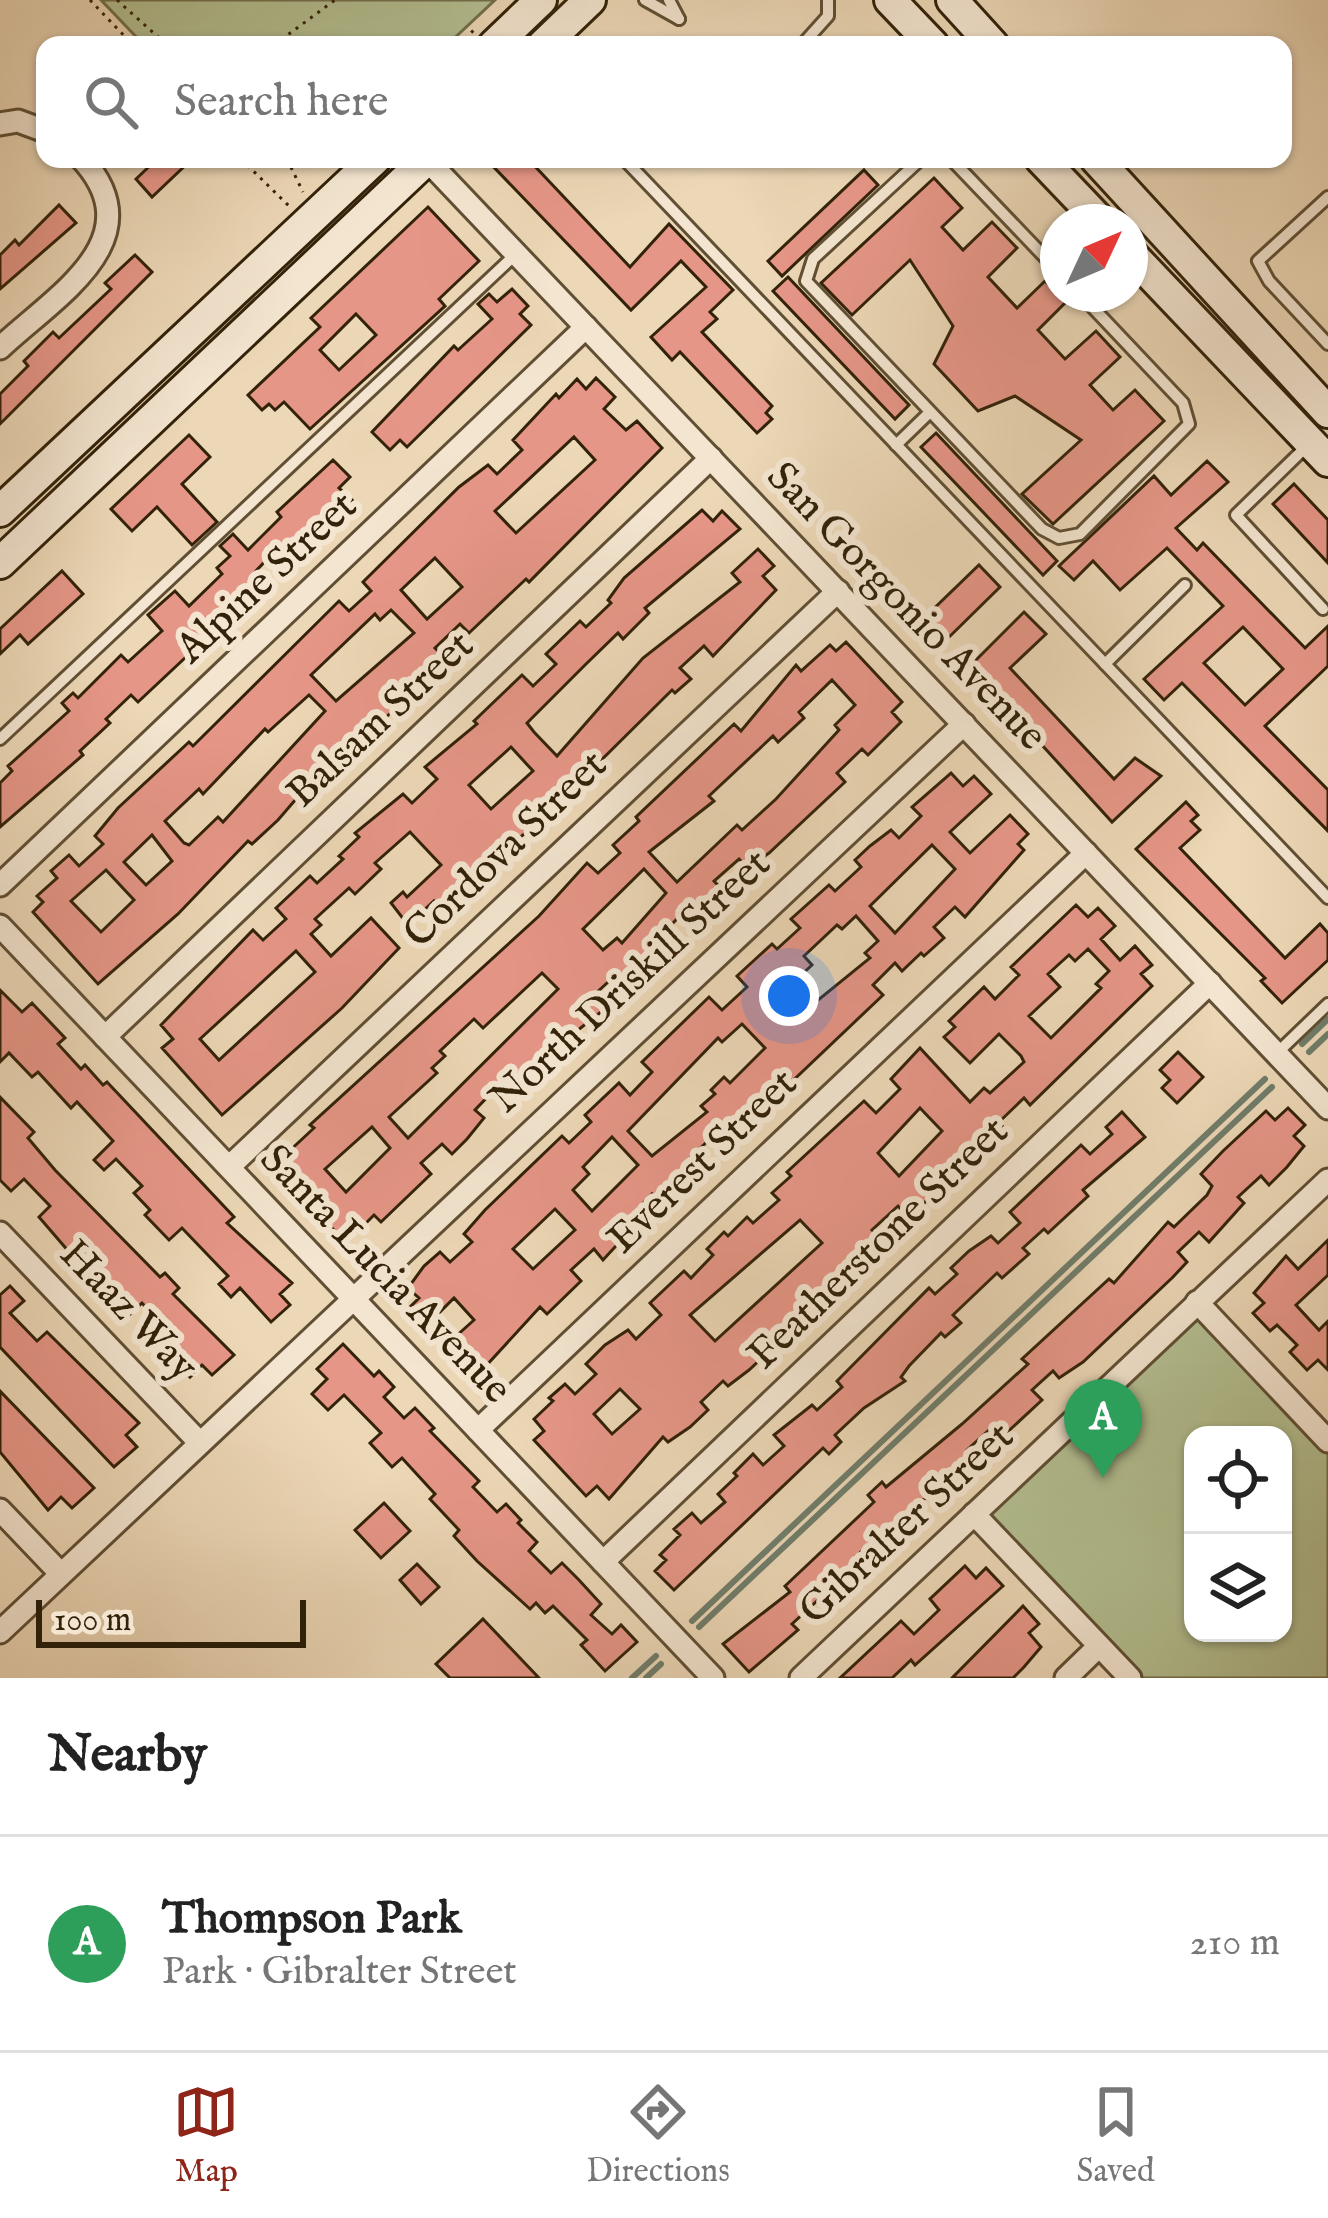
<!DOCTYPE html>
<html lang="en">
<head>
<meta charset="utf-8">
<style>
	:root { --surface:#fff; --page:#f2f2f2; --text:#222; --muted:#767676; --line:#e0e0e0; --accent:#8f2418 }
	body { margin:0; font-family:"IM FELL English",serif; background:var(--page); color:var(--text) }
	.controls { position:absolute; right:36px; bottom:36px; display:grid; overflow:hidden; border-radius:24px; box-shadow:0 3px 9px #0004 }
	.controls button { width:108px; height:108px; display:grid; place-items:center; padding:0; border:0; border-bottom:3px solid var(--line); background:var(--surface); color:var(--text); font:60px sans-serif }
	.compass { position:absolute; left:1040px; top:204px; width:108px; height:108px; border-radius:50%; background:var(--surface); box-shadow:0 3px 9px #0004; rotate:46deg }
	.scale { position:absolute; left:36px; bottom:30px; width:270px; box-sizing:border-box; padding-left:12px; border:6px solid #322209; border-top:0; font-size:33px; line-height:42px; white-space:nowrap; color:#322209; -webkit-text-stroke:9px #f3e5d0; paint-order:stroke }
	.you { position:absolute; left:789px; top:996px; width:42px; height:42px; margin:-30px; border:9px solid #fff; border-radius:50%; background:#1a73e8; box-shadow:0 0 0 18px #1a73e833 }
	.badge { display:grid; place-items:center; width:78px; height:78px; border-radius:50%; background:var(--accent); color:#fff; font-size:39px; font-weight:700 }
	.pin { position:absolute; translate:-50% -99px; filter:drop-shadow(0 3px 6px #0008) }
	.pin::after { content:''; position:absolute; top:63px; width:42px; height:36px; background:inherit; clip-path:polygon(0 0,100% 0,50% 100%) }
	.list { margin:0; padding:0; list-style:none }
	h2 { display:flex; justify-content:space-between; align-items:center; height:156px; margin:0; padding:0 48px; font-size:51px }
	h2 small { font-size:39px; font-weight:400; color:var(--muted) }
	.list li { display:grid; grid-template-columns:78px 1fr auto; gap:36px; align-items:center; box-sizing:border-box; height:216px; padding:0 48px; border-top:3px solid var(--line) }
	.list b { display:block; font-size:45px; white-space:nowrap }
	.list p { margin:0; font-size:39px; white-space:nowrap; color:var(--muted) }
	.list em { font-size:39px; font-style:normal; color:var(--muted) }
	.icon { flex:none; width:66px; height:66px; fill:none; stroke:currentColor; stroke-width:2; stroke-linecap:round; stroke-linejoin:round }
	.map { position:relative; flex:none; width:1328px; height:1678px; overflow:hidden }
	.search { position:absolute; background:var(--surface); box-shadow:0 3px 9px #0004; left:36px; right:36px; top:36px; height:132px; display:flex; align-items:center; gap:30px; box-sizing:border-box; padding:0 42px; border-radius:24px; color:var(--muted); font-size:45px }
	.sheet { height:372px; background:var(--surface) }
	nav { display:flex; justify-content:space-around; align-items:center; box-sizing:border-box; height:168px; border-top:3px solid var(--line); background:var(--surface); font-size:33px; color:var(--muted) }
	nav a { display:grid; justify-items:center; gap:6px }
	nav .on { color:var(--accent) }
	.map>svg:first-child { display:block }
	.green { fill:#b3bf91; stroke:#72704d; stroke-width:3; fill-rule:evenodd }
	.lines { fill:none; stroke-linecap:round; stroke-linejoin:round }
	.stream { stroke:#707d6b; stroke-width:6 }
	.building { fill:#e69687; stroke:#322209; stroke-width:3; fill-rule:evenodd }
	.lane-casing { stroke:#604f34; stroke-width:16 }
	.street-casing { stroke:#604f34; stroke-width:27 }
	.secondary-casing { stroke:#322209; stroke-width:36 }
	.path { stroke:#322209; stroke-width:3; stroke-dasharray:3 6; stroke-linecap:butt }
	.lane { stroke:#f3e5d0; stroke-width:10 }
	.street { stroke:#f3e5d0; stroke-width:21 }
	.secondary { stroke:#f3e5d0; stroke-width:30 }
	.labels { text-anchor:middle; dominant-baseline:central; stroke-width:12; stroke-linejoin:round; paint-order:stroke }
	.street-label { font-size:42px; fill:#322209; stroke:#f3e5d0 }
</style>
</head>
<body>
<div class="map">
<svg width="1328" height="1678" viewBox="0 0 1328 1678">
	<rect width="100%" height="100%" fill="#ecd7b6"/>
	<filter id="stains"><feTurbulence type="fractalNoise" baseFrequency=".00167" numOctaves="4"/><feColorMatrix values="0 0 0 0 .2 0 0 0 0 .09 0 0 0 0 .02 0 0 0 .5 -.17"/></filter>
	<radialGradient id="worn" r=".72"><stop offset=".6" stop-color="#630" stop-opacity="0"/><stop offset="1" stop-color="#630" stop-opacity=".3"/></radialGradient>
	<!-- green -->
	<g class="green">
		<path d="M101,0H495L447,45H144Z"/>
		<path d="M1197,1302L1328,1441V1678H1130L974,1514ZM1193,1435H1283V1633H1193Z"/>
	</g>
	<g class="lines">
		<!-- stream -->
		<g class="stream">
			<path d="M1302,1044L1328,1019"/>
			<path d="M1309,1052L1328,1034"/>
			<path d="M692,1621L1265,1079"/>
			<path d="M699,1627L1272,1087"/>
			<path d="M632,1678L656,1656"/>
			<path d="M646,1678L661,1664"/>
		</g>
	</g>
	<!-- building -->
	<g class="building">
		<path d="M157,159H192L152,197L136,179Z"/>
		<path d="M486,159H528L630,267L669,224L733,290L710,312L717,319L702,332L772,406L766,413L772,419L757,433L680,352L672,360L651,337L706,287L681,261L631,310Z"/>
		<path d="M864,170L878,185L782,276L768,261Z"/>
		<path d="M934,178L962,208L942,227L963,250L992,222L1017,248L988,277L1017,308L1045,281L1066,302L1038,330L1065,359L1096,331L1120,357L1090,385L1113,410L1135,390L1164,421L1053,524L1022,494L1081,440L1015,396L978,411L934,364L953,326L910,260L852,315L821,283Z"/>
		<path d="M59,205L76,223L0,289V255L15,240L19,245Z"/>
		<path d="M428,207L479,261L439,299L445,306L310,429L284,402L275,410L269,404L262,410L248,395L320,327L311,318ZM356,314L376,335L339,370L320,350Z"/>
		<path d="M135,255L152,272L0,424V394L28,366L24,361L53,332L59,338L111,289L105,283Z"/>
		<path d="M788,277L909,405L895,419L773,291Z"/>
		<path d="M512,289L528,306L520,314L531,325L407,447L400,440L390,450L372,432L454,346L458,350L492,319L478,304L489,294L497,302Z"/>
		<path d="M596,378L615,397L604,409L626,430L637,421L662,448L529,582L526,579L469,633L460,624L435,648L447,660L382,721L375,714L324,770L327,773L313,788L309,784L278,820L252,844L248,841L178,914L98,984L33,912L43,902L37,896L57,878L51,871L69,855L79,866L103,844L95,836L118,808L189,742L193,746L339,601L349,611L371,591L363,582L459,487L488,465L497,474L522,450L513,440L556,394L559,398L577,379L586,389ZM574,437L595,460L516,533L495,511ZM435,558L462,587L427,619L401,590ZM391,610L414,633L336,701L311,675L375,614L380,620ZM309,695L325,711L223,822L218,817L189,845L184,843L165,821L199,789L203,794L265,729L268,732ZM152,835L172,861L146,885L124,862ZM106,870L134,900L101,932L71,901Z"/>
		<path d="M936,433L1057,561L1043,575L921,447Z"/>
		<path d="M189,435L210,457L182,484L217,522L192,545L157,507L132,531L111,509Z"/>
		<path d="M333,460L350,477L339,488L352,500L336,515L333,512L286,564L274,552L255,572L262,580L236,610L138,702L131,695L106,719L110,723L80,751L83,755L0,827V783L12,771L8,766L69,711L62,703L73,693L78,698L121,655L128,662L162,631L148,615L175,591L189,606L222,574L217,568L230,556L220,546L233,534L248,550L281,517L277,512Z"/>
		<path d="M1207,461L1228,482L1176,528L1197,550L1203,543L1305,648L1328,626V666L1265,726L1328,790V831L1182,683L1164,700L1144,679L1223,606L1167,548L1120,590L1093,561L1074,580L1059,566L1154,476L1171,495ZM1243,627L1283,669L1245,705L1204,663Z"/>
		<path d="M1294,484L1328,520V563L1273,504Z"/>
		<path d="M702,510L713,521L722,511L740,529L645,608L649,613L623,639L618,633L585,665L527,723L534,732L557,756L643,658L740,582L732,573L758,549L774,566L763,576L776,590L713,656L704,646L680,668L691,679L675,693L672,690L566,795L560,789L535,813L541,820L482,869L444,912L434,901L408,925L391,903L403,892L407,897L441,865L410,832L375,863L381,869L355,894L349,888L315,919L321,925L311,934L331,956L371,918L399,948L342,1008L222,1115L162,1048L173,1039L161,1025L253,930L263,940L286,919L276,908L310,876L317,883L343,859L339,856L359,837L355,833L403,794L412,803L437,779L425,767L477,724L474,721L522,675L533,686L556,664L546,654L580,621L586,627L611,603L608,600L624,578ZM511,747L533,771L491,809L469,785ZM296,951L315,972L219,1060L200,1039Z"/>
		<path d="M979,565L1000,587L942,644L920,622Z"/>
		<path d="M62,571L83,594L28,644L20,635L0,654V629Z"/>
		<path d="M1024,612L1046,634L1010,668L1114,779L1135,758L1161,776L1112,822L990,688L966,670Z"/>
		<path d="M846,642L902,702L892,712L901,722L868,755L862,749L837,773L845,782L769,853L748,868L739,859L714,881L727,895L690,927L680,916L658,938L668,949L651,965L628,981L619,972L594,995L606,1008L568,1038L563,1032L538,1056L543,1062L512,1098L499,1085L475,1110L484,1118L467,1139L452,1154L442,1144L421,1163L431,1174L381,1222L374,1215L357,1232L350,1226L340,1236L303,1199L297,1204L276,1181L293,1165L284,1156L314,1128L310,1125L539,916L587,863L598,873L620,853L613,845L639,821L636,817L734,724L741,731L796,665L801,671L830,645L836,651ZM832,680L855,705L835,725L839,730L776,799L742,830L737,825L677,882L649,852L714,801L709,796L773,736L778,742L804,718L799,712ZM644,869L666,893L622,943L617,938L603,950L583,929ZM542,973L558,989L408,1138L389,1117L437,1073L432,1068L445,1056L440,1051L474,1019L483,1028ZM372,1127L390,1148L346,1192L325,1169Z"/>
		<path d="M951,773L963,786L974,776L991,794L950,832L970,853L1010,815L1028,834L1018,844L1024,850L965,917L955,907L934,927L944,938L924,956L921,953L902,971L895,963L873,985L883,995L741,1130L723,1146L713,1136L691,1157L701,1168L662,1204L652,1194L632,1215L638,1222L603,1260L594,1249L571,1270L581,1281L547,1314L540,1307L484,1368L472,1355L461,1366L444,1347L474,1320L454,1298L425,1327L407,1310L419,1298L408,1288L424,1266L440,1252L450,1262L472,1242L464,1234L485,1210L562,1136L569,1143L591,1122L585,1115L619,1083L630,1095L652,1072L642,1062L709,997L722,1010L747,987L737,976L772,944L777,949L800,928L791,919L829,885L835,891L861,867L855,860L870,846L891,830L899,838L921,816L912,807ZM932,845L955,869L895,933L870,906ZM856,916L878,941L865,953L870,958L801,1014L782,993L812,965L804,956L837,925L842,929ZM742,1024L765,1048L730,1083L724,1077L711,1090L715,1094L701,1106L707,1112L652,1156L628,1131L718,1038L722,1042ZM612,1137L638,1165L592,1211L573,1190L589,1174L583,1167ZM555,1209L575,1230L533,1269L513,1249Z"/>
		<path d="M1186,802L1198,815L1191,821L1200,830L1180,848L1285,958L1320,924L1328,933V960L1282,1003L1261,981L1265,978L1136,849Z"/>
		<path d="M1076,905L1088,917L1098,908L1115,926L1101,939L1120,960L1135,946L1152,965L1141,974L1152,986L1030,1105L1024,1098L998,1123L1002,1126L970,1163L961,1153L936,1177L942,1183L910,1219L898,1206L872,1230L882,1239L865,1261L791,1332L785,1325L759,1349L765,1355L749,1370L728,1386L723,1381L701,1402L708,1410L690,1427L668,1442L663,1437L609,1499L597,1486L586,1496L534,1440L544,1431L534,1419L553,1401L549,1398L565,1384L575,1394L596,1374L586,1364L605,1345L628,1330L636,1339L661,1315L650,1303L684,1271L691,1278L713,1255L707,1249L724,1232L728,1236L747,1217L753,1223L779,1200L772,1193L791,1176L787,1172L864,1101L876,1113L900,1089L891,1079L920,1048L970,1102L984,1088L990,1093L1024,1062L1021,1056L999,1034L970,1063L944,1037L955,1027L949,1021L984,987L995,999L1019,975L1011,967ZM1088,949L1109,971L1096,984L1101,988L1051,1038L1029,1016L1060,987L1048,974L1069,955L1075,961ZM920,1108L942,1131L899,1176L878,1153ZM800,1220L822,1243L715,1341L690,1315ZM620,1389L640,1409L612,1434L594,1414Z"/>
		<path d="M0,990L22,1012L32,1003L65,1038L58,1044L81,1069L85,1065L103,1085L107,1082L234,1217L227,1223L292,1283L280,1294L290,1305L271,1322L240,1288L231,1297L219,1284L228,1276L182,1228L169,1240L145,1215L150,1210L134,1193L142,1186L116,1159L104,1170L94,1160L113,1141L77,1102L71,1108L38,1072L32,1077L9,1053L0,1062Z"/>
		<path d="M1178,1052L1203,1077L1177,1103L1162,1088L1170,1080L1160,1070Z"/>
		<path d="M0,1097L34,1132L28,1138L55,1170L160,1277L165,1273L179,1288L173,1294L234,1355L212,1375L202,1365L190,1377L157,1341L168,1330L142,1303L128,1316L114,1300L118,1296L101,1278L104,1274L77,1246L70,1253L39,1217L50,1206L24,1179L11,1191L0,1180Z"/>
		<path d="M1288,1108L1305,1125L1294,1136L1304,1146L1287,1167L1269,1185L1261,1176L1238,1197L1244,1203L1209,1242L1199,1232L1178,1252L1187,1262L1173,1277L1083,1362L1059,1378L1053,1371L1032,1390L1042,1400L1000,1439L990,1429L967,1450L978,1461L943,1493L937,1487L912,1511L915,1514L884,1550L874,1540L852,1560L862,1571L824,1606L818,1600L792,1624L798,1630L749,1672L723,1644L790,1592L785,1586L874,1502L868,1495L882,1482L886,1487L962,1424L1028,1364L1022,1359L1109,1279L1114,1283L1168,1222L1174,1227L1207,1195L1212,1186L1201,1174L1223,1151L1266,1111L1275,1120Z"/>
		<path d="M1122,1112L1145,1137L1083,1190L1088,1196L1048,1233L1044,1229L1023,1248L1029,1254L1002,1278L997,1273L953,1315L961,1323L945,1337L941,1333L909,1366L901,1377L905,1381L864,1408L835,1435L841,1442L829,1454L823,1448L674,1590L655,1571L666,1560L660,1555L680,1535L674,1529L692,1513L701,1523L725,1502L718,1494L737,1476L734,1473L753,1454L763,1465L784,1446L774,1435L812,1405L817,1410L842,1387L837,1381L929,1288L935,1294L957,1274L951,1268L969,1251L991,1236L998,1243L1020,1223L1010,1212L1081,1145L1090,1154L1112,1134L1106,1127Z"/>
		<path d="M1328,1240V1275L1296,1305L1319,1330L1328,1321V1370L1318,1360L1307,1370L1290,1352L1297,1345L1277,1325L1270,1331L1253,1313L1264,1303L1254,1293L1286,1256L1298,1269Z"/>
		<path d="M10,1286L24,1301L10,1313L37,1341L47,1332L139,1423L126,1435L137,1447L114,1467L0,1347V1295Z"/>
		<path d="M343,1344L374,1376L379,1371L394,1387L384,1397L404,1418L415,1408L434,1428L430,1431L479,1481L473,1487L497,1512L506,1504L521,1520L518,1523L537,1542L529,1551L551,1573L562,1563L579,1580L601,1604L591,1615L612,1634L621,1625L637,1642L605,1671L581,1645L587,1640L553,1606L545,1613L536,1603L530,1609L477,1561L454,1536L459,1530L430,1499L435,1494L402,1458L392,1467L370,1443L381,1433L344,1395L328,1410L312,1394L327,1379L317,1369Z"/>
		<path d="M0,1391L94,1488L72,1508L61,1497L48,1510L0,1452Z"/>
		<path d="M384,1503L410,1531L381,1558L355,1530Z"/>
		<path d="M417,1564L439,1587L421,1604L400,1580Z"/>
		<path d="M965,1566L976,1578L986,1568L1003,1586L915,1665L911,1660L892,1678H840L901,1621L914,1634L939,1610L930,1599Z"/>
		<path d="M1023,1606L1039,1624L1029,1633L1041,1647L1024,1667L1013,1678H952Z"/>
		<path d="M483,1619L539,1678H450L436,1664Z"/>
	</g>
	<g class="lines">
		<!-- lane casing -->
		<g class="lane-casing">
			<g id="lane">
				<path d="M645,0L679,19"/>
				<path d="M669,0L679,19"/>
				<path d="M802,45L828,16V0"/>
				<path d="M624,159L1328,898"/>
				<path d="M921,159L813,259L806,281L1042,529L1059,538L1080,534L1189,424L1183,403L1080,294"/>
				<path d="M951,159L1058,271"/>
				<path d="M1328,197L1258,261L1269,281L1328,344"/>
				<path d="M896,445L928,414"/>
				<path d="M1308,445L1236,515L1323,609"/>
				<path d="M1105,664L1185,585"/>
				<path d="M0,739L517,253"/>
				<path d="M1276,1054L1328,1004"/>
			</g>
		</g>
		<!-- street casing -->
		<g class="street-casing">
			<g id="street">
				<path d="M0,124L18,121L45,131"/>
				<path d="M426,159L1328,1108"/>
				<path d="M0,348C55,296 155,240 82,159"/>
				<path d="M0,885L586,327"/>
				<path d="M0,926L713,1678"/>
				<path d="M105,1037L711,458"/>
				<path d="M229,1167L838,591"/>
				<path d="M0,1233L199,1442"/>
				<path d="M1197,1302L1328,1441"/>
				<path d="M478,1430L1086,853"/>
				<path d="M0,1510L61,1574"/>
				<path d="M974,1514L1130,1678"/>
				<path d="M603,1562L1210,983"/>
				<path d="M0,1632L964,724"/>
				<path d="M801,1678L1328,1180"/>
				<path d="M1066,1678L1099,1646"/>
			</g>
		</g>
		<!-- secondary casing -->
		<g class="secondary-casing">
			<g id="secondary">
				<path d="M890,0L933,45"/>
				<path d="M952,0L993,45"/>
				<path d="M494,45L541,0"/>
				<path d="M543,45L590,0"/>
				<path d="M1041,159L1101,222"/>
				<path d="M1096,159L1328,412"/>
				<path d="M1130,253L1328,461"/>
				<path d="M0,511L375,159"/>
				<path d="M0,563L427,159"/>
			</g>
		</g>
		<!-- path -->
		<g class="path">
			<path d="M90,0L133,45"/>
			<path d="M117,0L167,45"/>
			<path d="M258,45H269"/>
			<path d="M274,45L335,0"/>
			<path d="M458,45L474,30"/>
			<path d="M241,159L289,206"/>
			<path d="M287,159L303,192"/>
		</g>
		<!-- lane -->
		<use href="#lane" class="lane"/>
		<!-- street -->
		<use href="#street" class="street"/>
		<!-- secondary -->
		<use href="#secondary" class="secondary"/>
	</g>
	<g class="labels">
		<!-- street labels -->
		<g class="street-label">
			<text transform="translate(267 578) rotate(-43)">Alpine Street</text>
			<text transform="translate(906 607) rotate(46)">San Gorgonio Avenue</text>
			<text transform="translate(381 720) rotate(-43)">Balsam Street</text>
			<text transform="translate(506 850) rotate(-44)">Cordova Street</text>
			<text transform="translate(631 982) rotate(-43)">North Driskill Street</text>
			<text transform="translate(703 1162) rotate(-44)">Everest Street</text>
			<text transform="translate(879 1244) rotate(-44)">Featherstone Street</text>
			<text transform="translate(385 1275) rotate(46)">Santa Lucia Avenue</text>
			<text transform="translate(128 1311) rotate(46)">Haaz Way</text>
			<text transform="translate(907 1524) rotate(-43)">Gibralter Street</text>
		</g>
	</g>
	<rect width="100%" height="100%" filter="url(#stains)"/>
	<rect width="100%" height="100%" fill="url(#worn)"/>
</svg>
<div class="controls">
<button><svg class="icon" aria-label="locate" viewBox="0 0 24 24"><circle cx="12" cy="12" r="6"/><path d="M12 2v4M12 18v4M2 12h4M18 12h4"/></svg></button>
<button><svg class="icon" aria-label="layers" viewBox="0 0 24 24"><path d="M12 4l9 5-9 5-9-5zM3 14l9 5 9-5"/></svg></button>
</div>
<svg class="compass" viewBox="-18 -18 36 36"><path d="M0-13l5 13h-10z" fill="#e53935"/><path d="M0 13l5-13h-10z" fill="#767676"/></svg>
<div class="scale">100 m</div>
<div class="you"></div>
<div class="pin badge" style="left:1103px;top:1478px;background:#2e9e5b">A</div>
<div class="search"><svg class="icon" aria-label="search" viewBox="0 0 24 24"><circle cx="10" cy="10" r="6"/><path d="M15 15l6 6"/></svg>Search here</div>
</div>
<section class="sheet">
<h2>Nearby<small></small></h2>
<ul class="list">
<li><span class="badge" style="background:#2e9e5b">A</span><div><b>Thompson Park</b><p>Park · Gibralter Street</p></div><em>210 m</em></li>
</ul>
</section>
<nav>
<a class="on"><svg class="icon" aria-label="map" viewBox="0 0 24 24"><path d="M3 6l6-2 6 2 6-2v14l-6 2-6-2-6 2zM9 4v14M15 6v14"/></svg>Map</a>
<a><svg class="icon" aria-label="directions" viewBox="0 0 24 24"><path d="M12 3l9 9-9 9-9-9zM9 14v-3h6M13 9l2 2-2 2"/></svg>Directions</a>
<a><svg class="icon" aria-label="saved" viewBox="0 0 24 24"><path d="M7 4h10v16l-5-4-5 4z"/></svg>Saved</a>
</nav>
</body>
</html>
